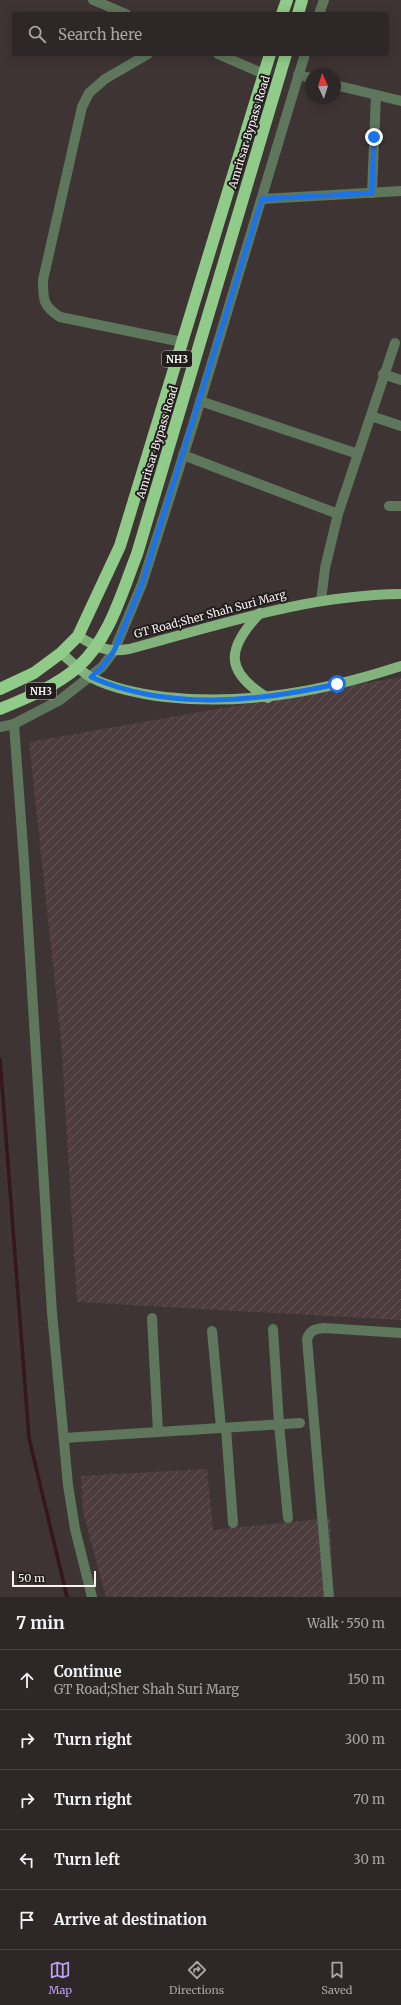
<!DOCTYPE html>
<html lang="en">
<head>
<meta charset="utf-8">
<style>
	:root { --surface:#2e2727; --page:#362f2f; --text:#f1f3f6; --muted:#a7a5a7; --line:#494444; --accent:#bca0f2 }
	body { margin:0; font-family:Merriweather,serif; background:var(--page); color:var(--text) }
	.compass { position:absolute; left:305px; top:68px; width:36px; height:36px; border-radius:50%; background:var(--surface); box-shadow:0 2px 10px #0003; rotate:356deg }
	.scale { position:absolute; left:12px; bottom:10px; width:84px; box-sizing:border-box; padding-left:4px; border:2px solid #f9f2f2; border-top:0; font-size:11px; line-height:14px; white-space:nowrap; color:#f9f2f2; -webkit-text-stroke:3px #211d1d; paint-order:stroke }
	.stop { position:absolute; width:12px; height:12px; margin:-9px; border:3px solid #1a73e8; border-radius:50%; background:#fff }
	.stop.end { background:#1a73e8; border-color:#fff; box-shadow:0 1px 4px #0008 }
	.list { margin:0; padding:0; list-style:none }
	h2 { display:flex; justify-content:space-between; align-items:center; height:52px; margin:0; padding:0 16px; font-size:17px }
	h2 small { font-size:13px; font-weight:400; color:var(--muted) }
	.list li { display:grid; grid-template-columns:26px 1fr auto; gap:12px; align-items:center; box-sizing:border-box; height:60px; padding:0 16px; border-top:1px solid var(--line) }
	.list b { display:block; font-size:15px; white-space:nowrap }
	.list p { margin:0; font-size:13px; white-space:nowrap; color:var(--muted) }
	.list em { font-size:13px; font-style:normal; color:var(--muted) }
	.icon { flex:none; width:22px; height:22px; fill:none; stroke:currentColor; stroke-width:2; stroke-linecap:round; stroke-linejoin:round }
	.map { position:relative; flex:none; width:401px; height:1597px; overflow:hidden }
	.search { position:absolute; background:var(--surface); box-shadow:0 2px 10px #0003; left:12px; right:12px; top:12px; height:44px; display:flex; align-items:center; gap:10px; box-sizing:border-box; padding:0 14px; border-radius:4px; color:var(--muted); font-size:15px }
	.sheet { height:352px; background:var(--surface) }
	nav { display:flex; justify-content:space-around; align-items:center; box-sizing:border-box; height:56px; border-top:1px solid var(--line); background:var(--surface); font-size:11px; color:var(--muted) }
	nav a { display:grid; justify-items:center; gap:2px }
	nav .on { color:var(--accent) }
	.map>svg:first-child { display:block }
	.industrial { fill:url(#industrial-furrows) }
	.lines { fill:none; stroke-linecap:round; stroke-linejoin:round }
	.stream { stroke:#351719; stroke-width:3.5 }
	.minor { stroke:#5e765b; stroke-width:10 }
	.major { stroke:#83b37d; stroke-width:10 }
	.highway { stroke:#91cb8a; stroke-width:12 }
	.route { stroke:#1a73e8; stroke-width:5 }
	.labels { text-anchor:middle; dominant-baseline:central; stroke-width:4; stroke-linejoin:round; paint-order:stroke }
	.shield { fill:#211d1d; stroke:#b8b2b2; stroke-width:1 }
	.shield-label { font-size:10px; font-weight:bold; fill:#f9f2f2 }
	.street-label { font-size:11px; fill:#f9f2f2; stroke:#211d1d }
</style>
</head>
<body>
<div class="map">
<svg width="401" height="1597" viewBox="0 0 401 1597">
	<defs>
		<pattern id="industrial-furrows" width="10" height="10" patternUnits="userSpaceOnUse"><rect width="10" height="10" fill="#4e3d3e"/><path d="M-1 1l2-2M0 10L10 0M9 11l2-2" fill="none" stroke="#685a5a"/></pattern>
	</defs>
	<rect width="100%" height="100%" fill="#3e3434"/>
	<!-- industrial -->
	<g class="industrial">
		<path d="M401,677V1320L77,1302L61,1038L29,742Z"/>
		<path d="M207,1469L213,1530L330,1518L333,1597H106L83,1512L81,1476Z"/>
	</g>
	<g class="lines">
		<!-- stream -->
		<path class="stream" d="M0,1059L29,1438L67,1597"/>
		<!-- minor -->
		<g class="minor">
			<path d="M93,0L126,14"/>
			<path d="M319,14L324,0"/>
			<path d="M148,54L105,79L89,93L82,107L43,280C43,300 43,306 60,317L182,342"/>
			<path d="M218,54L264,74"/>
			<path d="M298,75L311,78"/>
			<path d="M335,85L401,101"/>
			<path d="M372,193L376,95"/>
			<path d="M262,199L401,191"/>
			<path d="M383,374L401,380"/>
			<path d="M200,401L358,454"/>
			<path d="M371,416L401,426"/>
			<path d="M183,455L338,514"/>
			<path d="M389,506H401"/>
			<path d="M321,601L325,568L338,514L395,343"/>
			<path d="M14,724L24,861L52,1313L68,1485L75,1529L92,1597"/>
			<path d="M0,727L14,724L60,700L102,667L114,651L142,584L194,422L305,54"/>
			<path d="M152,1318L158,1432"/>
			<path d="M273,1329L279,1424L288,1518"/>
			<path d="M212,1331L221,1428"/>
			<path d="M226,1428L233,1523"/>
			<path d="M64,1438L300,1423"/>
			<path d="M329,1597L307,1339C310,1330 315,1329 324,1328L401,1333"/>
		</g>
		<!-- major -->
		<g class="major">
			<path d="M260,613C227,648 223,671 268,698"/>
			<path d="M78,636C96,647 107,653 129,649C219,625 307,595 401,594"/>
			<path d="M61,653C71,661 81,672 92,678C114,689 141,694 165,697C246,706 324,691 401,666"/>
		</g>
		<!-- highway -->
		<g class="highway">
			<path d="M282,14L287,0"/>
			<path d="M298,14L302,0"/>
			<path d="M0,689L34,673L61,653L78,636L120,546L270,54"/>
			<path d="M0,709C27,698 56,686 78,667C110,638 122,592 137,554L286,54"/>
		</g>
	</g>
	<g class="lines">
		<!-- route -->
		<path class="route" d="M337,684C257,702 167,711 91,677L102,667L114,651L142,584L262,199L372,193L374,137"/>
	</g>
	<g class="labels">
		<!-- shield labels -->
		<g class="shield">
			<rect x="162" y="351" width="30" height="16" rx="3"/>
			<rect x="26" y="683" width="30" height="16" rx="3"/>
		</g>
		<g class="shield-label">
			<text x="177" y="359">NH3</text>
			<text x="41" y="691">NH3</text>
		</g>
		<!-- street labels -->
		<g class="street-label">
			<text transform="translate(249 132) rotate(-73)">Amritsar Bypass Road</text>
			<text transform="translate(157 442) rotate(-73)">Amritsar Bypass Road</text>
			<text transform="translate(210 614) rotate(-15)">GT Road;Sher Shah Suri Marg</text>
		</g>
	</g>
</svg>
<svg class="compass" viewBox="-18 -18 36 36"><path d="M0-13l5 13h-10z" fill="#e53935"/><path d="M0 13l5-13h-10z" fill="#a7a5a7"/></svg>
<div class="scale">50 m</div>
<div class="stop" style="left:337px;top:684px"></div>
<div class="stop end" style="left:374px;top:137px"></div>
<div class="search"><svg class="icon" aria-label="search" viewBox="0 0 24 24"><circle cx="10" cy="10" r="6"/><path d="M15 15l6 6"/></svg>Search here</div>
</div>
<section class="sheet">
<h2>7 min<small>Walk · 550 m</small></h2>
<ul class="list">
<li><svg class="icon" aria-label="ahead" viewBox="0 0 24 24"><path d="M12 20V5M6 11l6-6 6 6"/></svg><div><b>Continue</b><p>GT Road;Sher Shah Suri Marg</p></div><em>150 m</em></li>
<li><svg class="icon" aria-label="right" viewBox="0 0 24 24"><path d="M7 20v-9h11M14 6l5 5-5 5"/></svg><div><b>Turn right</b></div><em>300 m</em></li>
<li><svg class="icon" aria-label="right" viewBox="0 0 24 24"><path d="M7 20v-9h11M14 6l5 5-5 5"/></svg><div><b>Turn right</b></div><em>70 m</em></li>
<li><svg class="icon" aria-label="left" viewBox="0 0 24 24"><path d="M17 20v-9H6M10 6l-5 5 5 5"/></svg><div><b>Turn left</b></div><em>30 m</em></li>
<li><svg class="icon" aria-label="arrive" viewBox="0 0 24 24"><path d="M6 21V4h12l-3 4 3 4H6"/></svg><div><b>Arrive at destination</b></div></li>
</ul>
</section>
<nav>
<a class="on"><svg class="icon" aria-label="map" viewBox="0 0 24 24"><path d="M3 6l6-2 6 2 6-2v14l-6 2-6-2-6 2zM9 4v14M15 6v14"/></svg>Map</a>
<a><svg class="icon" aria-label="directions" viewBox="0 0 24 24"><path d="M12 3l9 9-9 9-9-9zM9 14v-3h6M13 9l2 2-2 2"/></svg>Directions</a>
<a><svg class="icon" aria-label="saved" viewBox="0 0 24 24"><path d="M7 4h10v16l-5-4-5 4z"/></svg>Saved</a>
</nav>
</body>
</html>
